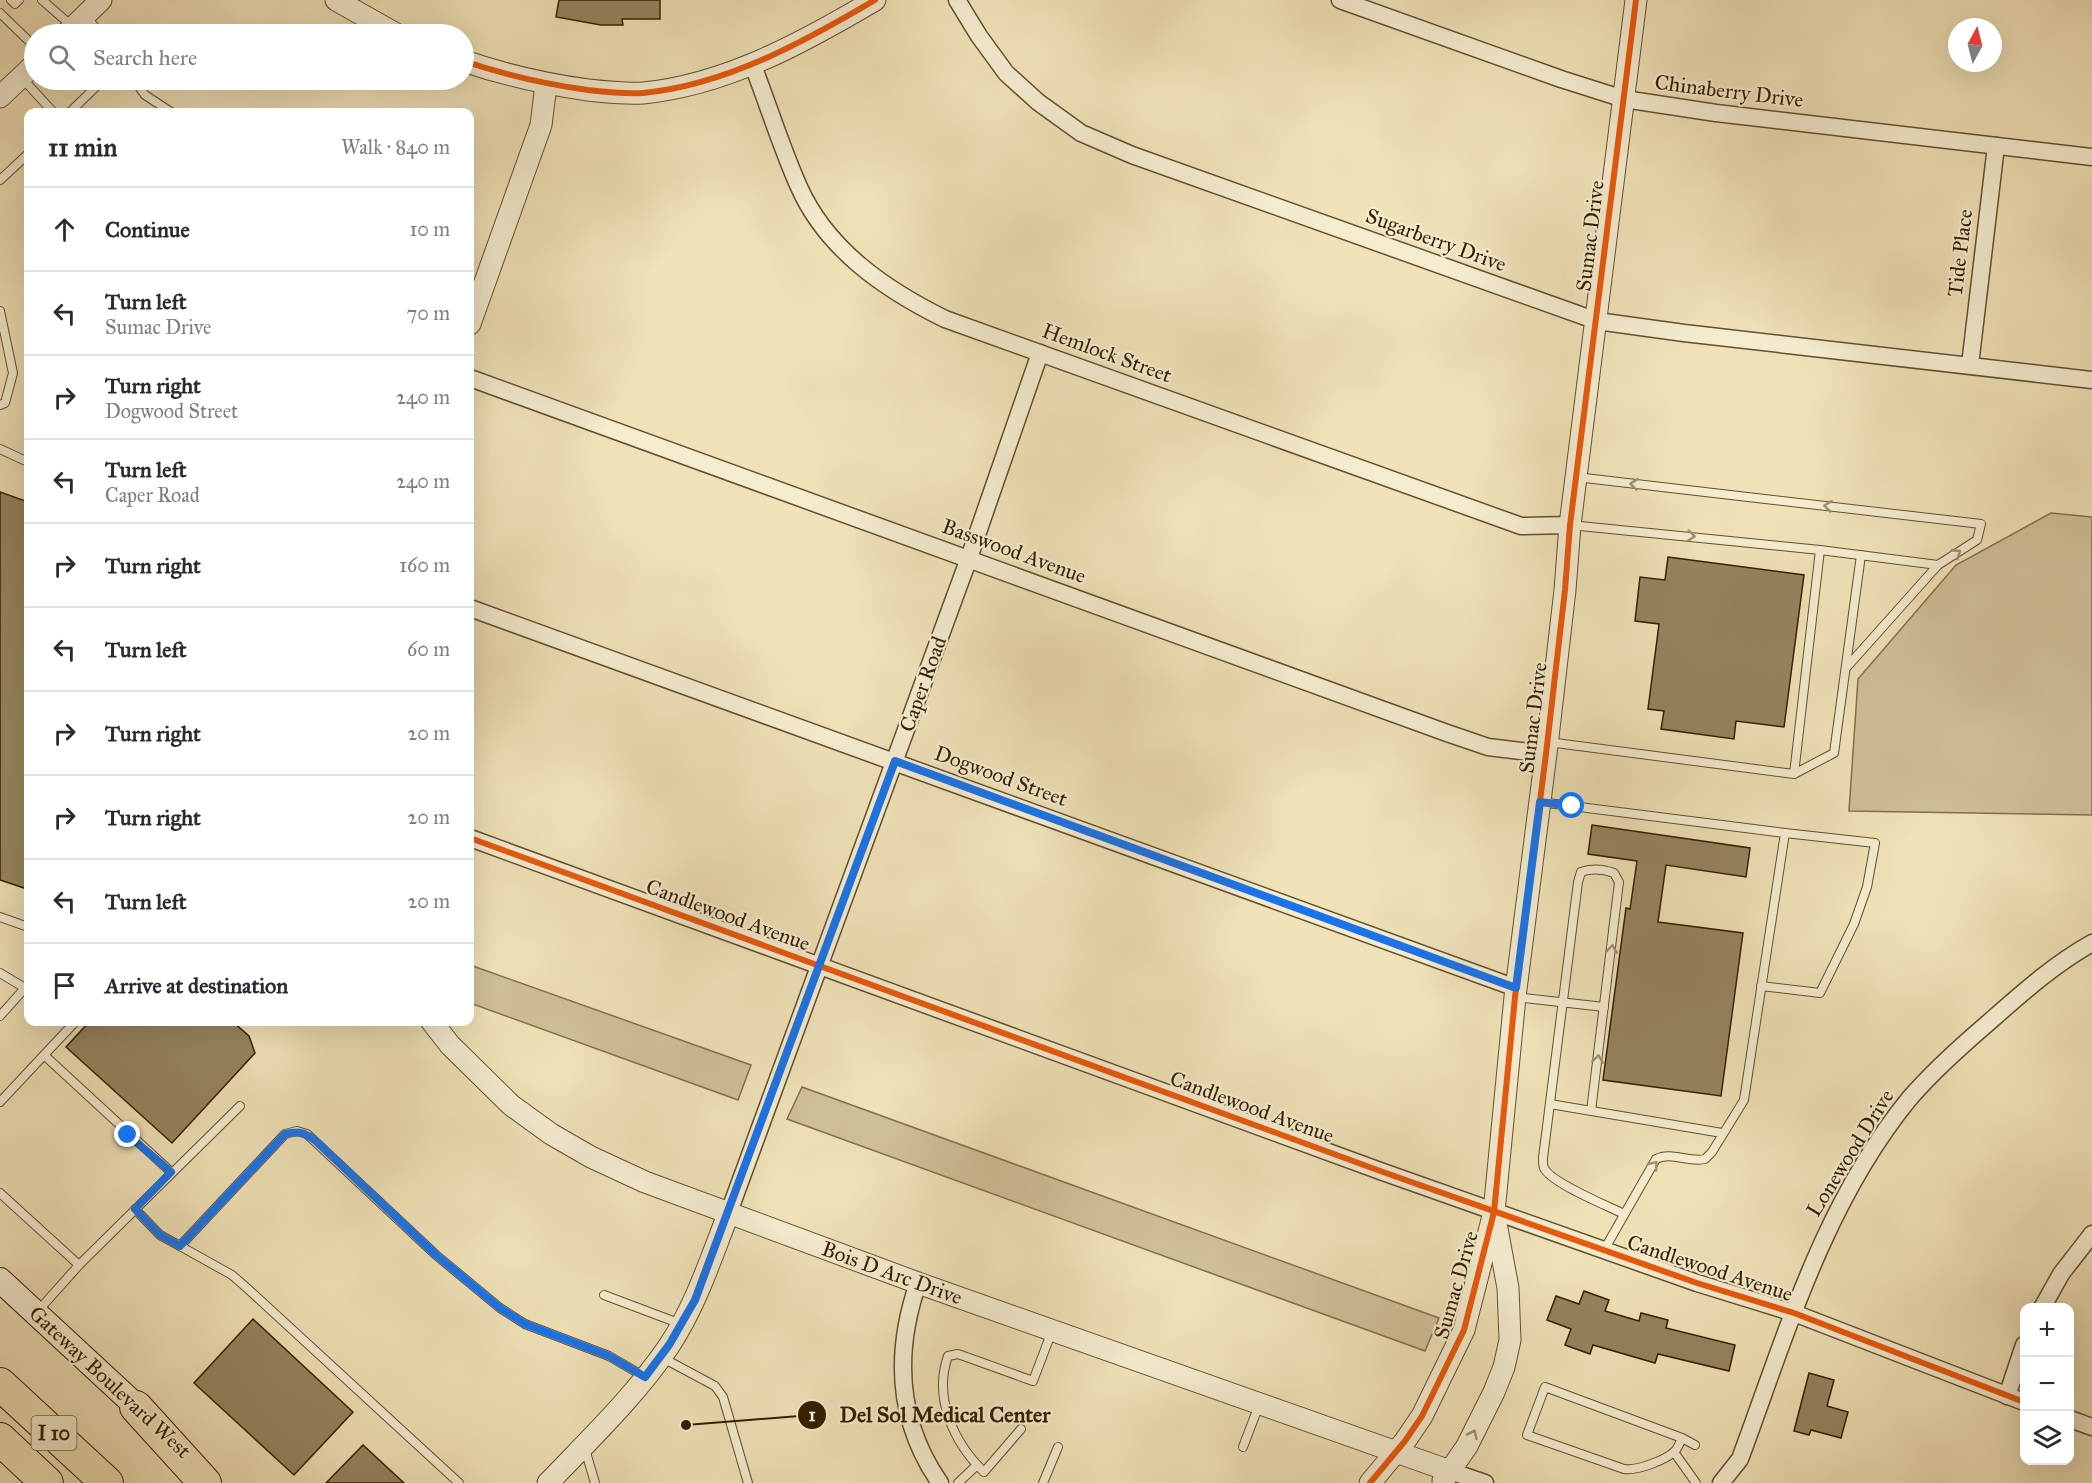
<!DOCTYPE html>
<html lang="en">
<head>
<meta charset="utf-8">
<style>
	:root { --surface:#fff; --page:#f2f2f3; --text:#2b2b33; --muted:#7c7c81; --line:#e1e1e2 }
	body { margin:0; font-family:"IM FELL Great Primer",serif; background:var(--page); color:var(--text) }
	.controls { position:absolute; right:18px; bottom:18px; display:grid; overflow:hidden; border-radius:12px; box-shadow:0 6px 24px #0002 }
	.controls button { width:54px; height:54px; display:grid; place-items:center; padding:0; border:0; border-bottom:2px solid var(--line); background:var(--surface); color:var(--text); font:30px sans-serif }
	.compass { position:absolute; left:1948px; top:18px; width:54px; height:54px; border-radius:50%; background:var(--surface); box-shadow:0 6px 24px #0002; rotate:7deg }
	.stop { position:absolute; width:18px; height:18px; margin:-14px; border:4px solid #1a73e8; border-radius:50%; background:#fff }
	.stop.end { background:#1a73e8; border-color:#fff; box-shadow:0 2px 6px #0008 }
	.list { margin:0; padding:0; list-style:none }
	h2 { display:flex; justify-content:space-between; align-items:center; height:78px; margin:0; padding:0 24px; font-size:26px }
	h2 small { font-size:20px; font-weight:400; color:var(--muted) }
	.list li { display:grid; grid-template-columns:39px 1fr auto; gap:18px; align-items:center; box-sizing:border-box; height:84px; padding:0 24px; border-top:2px solid var(--line) }
	.list b { display:block; font-size:22px; white-space:nowrap }
	.list p { margin:0; font-size:20px; white-space:nowrap; color:var(--muted) }
	.list em { font-size:20px; font-style:normal; color:var(--muted) }
	.icon { flex:none; width:33px; height:33px; fill:none; stroke:currentColor; stroke-width:2; stroke-linecap:round; stroke-linejoin:round }
	.map { position:relative; flex:none; width:2092px; height:1483px; overflow:hidden }
	.search { position:absolute; background:var(--surface); box-shadow:0 6px 24px #0002; left:24px; top:24px; width:450px; height:66px; display:flex; align-items:center; gap:15px; box-sizing:border-box; padding:0 21px; border-radius:33px; color:var(--muted); font-size:22px }
	.panel { position:absolute; background:var(--surface); box-shadow:0 6px 24px #0002; left:24px; top:108px; width:450px; height:918px; border-radius:12px }
	.map>svg:first-child { display:block }
	.green { fill:#d0c098; stroke:#82704c; stroke-width:1.5 }
	.building { fill:#95845f; stroke:#331f00; stroke-width:1.5 }
	.lines { fill:none; stroke-linecap:round; stroke-linejoin:round }
	.service-casing { stroke:#62502e; stroke-width:10 }
	.minor-casing { stroke:#62502e; stroke-width:19 }
	.tertiary-casing { stroke:#62502e; stroke-width:23 }
	.secondary-casing { stroke:#331f00; stroke-width:26 }
	.motorway-casing { stroke:#331f00; stroke-width:34 }
	.service { stroke:#f5ecd0; stroke-width:8 }
	.minor { stroke:#f5ecd0; stroke-width:16 }
	.tertiary { stroke:#f5ecd0; stroke-width:21 }
	.secondary { stroke:#f5ecd0; stroke-width:24 }
	.motorway { stroke:#f0e1b7; stroke-width:32 }
	.cycleway-casing { stroke:#f5ecd0; stroke-width:10 }
	.cycleway { stroke:#e8590c; stroke-width:6 }
	.oneway { stroke:#9e9072 }
	.route { stroke:#1a73e8; stroke-width:8 }
	.labels { text-anchor:middle; dominant-baseline:central; stroke-width:4.5; stroke-linejoin:round; paint-order:stroke }
	.shield { fill:#f5ecd0; stroke:#6d5c3e; stroke-width:1.5 }
	.shield-label { font-size:20px; font-weight:bold; fill:#331f00 }
	.street-label { font-size:21px; fill:#331f00; stroke:#f5ecd0 }
	.leader { fill:none; stroke:#331f00; stroke-width:2 }
	.callout-dot { fill:#331f00; stroke:#f5ecd0; stroke-width:2 }
	.mark-label { font-size:18px; text-anchor:middle; font-weight:bold; fill:#fff }
	.callout-label { font-size:22px; text-anchor:middle; font-weight:bold; fill:#331f00; stroke:#f5ecd0; stroke-width:4.5; stroke-linejoin:round; paint-order:stroke }
</style>
</head>
<body>
<div class="map">
<svg width="2092" height="1483" viewBox="0 0 2092 1483">
	<rect width="100%" height="100%" fill="#f0e1b7"/>
	<filter id="stains"><feTurbulence type="fractalNoise" baseFrequency=".00333" numOctaves="4"/><feColorMatrix values="0 0 0 0 .2 0 0 0 0 .09 0 0 0 0 .02 0 0 0 .5 -.17"/></filter>
	<radialGradient id="worn" r=".72"><stop offset=".6" stop-color="#630" stop-opacity="0"/><stop offset="1" stop-color="#630" stop-opacity=".3"/></radialGradient>
	<!-- green -->
	<g class="green">
		<path d="M2051,513L2092,517V815L1849,811L1858,679L1956,565Z"/>
		<path d="M470,965L751,1065L738,1100L470,1003Z"/>
		<path d="M802,1087L1439,1318L1425,1351L787,1119Z"/>
	</g>
	<!-- building -->
	<g class="building">
		<path d="M559,0H660V19H622L623,25H601L556,17Z"/>
		<path d="M0,492L28,502V877L24,888L0,880Z"/>
		<path d="M1668,557L1804,575L1784,727L1736,721L1734,739L1661,729L1664,711L1648,709L1659,624L1635,621L1640,577L1665,580Z"/>
		<path d="M1592,825L1750,848L1746,877L1666,865L1658,922L1743,933L1721,1096L1603,1080L1626,908L1630,909L1637,861L1588,854Z"/>
		<path d="M89,1022H233L249,1036L255,1053L172,1143L66,1047Z"/>
		<path d="M1584,1291L1609,1300L1605,1311L1639,1321L1641,1313L1668,1320L1666,1328L1735,1345L1729,1371L1658,1354L1655,1363L1593,1345L1590,1354L1565,1345L1571,1329L1547,1320L1556,1296L1579,1304Z"/>
		<path d="M253,1319L353,1412L294,1475L194,1383Z"/>
		<path d="M1809,1373L1834,1380L1827,1406L1848,1412L1841,1438L1811,1430L1809,1435L1794,1431Z"/>
		<path d="M363,1445L404,1483H326Z"/>
	</g>
	<g class="lines">
		<!-- service casing -->
		<g class="service-casing">
			<g id="service">
				<path d="M11,0L15,4L19,0"/>
				<path d="M42,0L73,27"/>
				<path d="M0,13L34,46"/>
				<path d="M86,16L100,34"/>
				<path d="M22,78L53,112"/>
				<path d="M134,80L145,95L171,112"/>
				<path d="M70,112L103,80"/>
				<path d="M0,180L28,154"/>
				<path d="M0,311L13,373L5,403L0,405"/>
				<path d="M0,449L28,462"/>
				<path d="M1570,525L1820,550L1938,565L1977,540L1981,524L1576,477"/>
				<path d="M1846,668L1938,565"/>
				<path d="M1548,742L1794,774L1820,550"/>
				<path d="M1794,774L1834,753L1861,555"/>
				<path d="M1540,802L1785,833L1744,1100L1712,1152L1705,1159C1688,1163 1672,1151 1656,1159L1604,1250"/>
				<path d="M0,917L28,927"/>
				<path d="M0,973L25,988L0,1016"/>
				<path d="M1761,986L1820,993L1854,924L1867,887L1875,843L1785,833"/>
				<path d="M1515,997L1604,1007"/>
				<path d="M44,1055L75,1022"/>
				<path d="M0,1102L44,1055L171,1172"/>
				<path d="M1550,1104L1722,1133"/>
				<path d="M1591,1111L1619,882L1614,873C1603,869 1592,868 1581,872L1578,882L1543,1158C1543,1160 1543,1166 1544,1168C1551,1183 1608,1206 1624,1214"/>
				<path d="M0,1193L79,1265"/>
				<path d="M135,1209L160,1235L180,1246L285,1134L297,1131L307,1134L436,1255L500,1308L525,1324L609,1356L645,1377"/>
				<path d="M180,1246L232,1275L248,1289L459,1483"/>
				<path d="M604,1295L681,1324"/>
				<path d="M38,1311L79,1265L240,1106"/>
				<path d="M661,1357L715,1386L723,1397L748,1483"/>
				<path d="M1021,1429L984,1472C954,1443 933,1398 948,1356L958,1354L1033,1381L1052,1331"/>
				<path d="M1682,1438C1680,1442 1678,1448 1675,1451C1666,1460 1637,1471 1624,1469L1527,1435L1545,1387L1682,1438L1695,1445"/>
				<path d="M1243,1447L1259,1405"/>
				<path d="M585,1449L595,1483"/>
				<path d="M1674,1452L1696,1483"/>
				<path d="M958,1483L977,1465"/>
				<path d="M1043,1483L1058,1447"/>
			</g>
		</g>
		<!-- minor casing -->
		<g class="minor-casing">
			<g id="minor">
				<path d="M957,0L979,36L1006,73L1038,102L1081,133L1132,155L1597,321L1684,333L2092,380"/>
				<path d="M1340,0L1561,79L1624,99L1716,113L2092,157"/>
				<path d="M752,63C768,104 781,147 799,187C827,250 886,290 945,319L1521,526L1570,525"/>
				<path d="M1970,365L1996,146"/>
				<path d="M470,378L1447,733L1488,747L1546,754"/>
				<path d="M470,608L1516,988"/>
				<path d="M470,838L1383,1172L1697,1283L1794,1313L2024,1402"/>
				<path d="M729,1212L969,558L1040,353"/>
				<path d="M918,1283C894,1353 897,1421 940,1483"/>
				<path d="M2042,1308L2061,1274L2092,1234"/>
				<path d="M2007,1396L2024,1345"/>
				<path d="M2070,1419L2092,1427"/>
				<path d="M1450,1471L1485,1483"/>
				<path d="M1721,1483L1740,1459C1786,1335 1824,1203 1909,1099C1933,1071 1960,1047 1988,1023C2021,994 2053,965 2092,943"/>
			</g>
		</g>
		<!-- tertiary casing -->
		<g class="tertiary-casing">
			<g id="tertiary">
				<path d="M336,0L396,34"/>
				<path d="M66,34L101,0"/>
				<path d="M464,61C505,75 544,84 588,90C606,92 625,94 643,93C726,85 804,42 875,0"/>
				<path d="M0,97L34,65"/>
				<path d="M470,324L541,125L546,85"/>
				<path d="M432,1022L450,1045L511,1105L551,1134L591,1157L645,1182L918,1283L1450,1471"/>
				<path d="M1443,1481L1467,1446L1494,1392L1504,1367L1510,1340L1508,1288L1495,1218"/>
				<path d="M548,1483C590,1439 635,1396 669,1346C696,1305 711,1258 729,1212"/>
				<path d="M1370,1483L1405,1441L1422,1416L1464,1330L1494,1212L1515,997L1546,754L1565,590L1570,525L1636,0"/>
			</g>
		</g>
		<!-- secondary casing -->
		<g class="secondary-casing">
			<path id="secondary" d="M0,1280L148,1417"/>
		</g>
		<!-- motorway casing -->
		<g class="motorway-casing">
			<g id="motorway">
				<path d="M0,1384L107,1483"/>
				<path d="M136,1407L205,1483"/>
				<path d="M0,1439L47,1483"/>
			</g>
		</g>
		<!-- service -->
		<use href="#service" class="service"/>
		<!-- minor -->
		<use href="#minor" class="minor"/>
		<!-- tertiary -->
		<use href="#tertiary" class="tertiary"/>
		<!-- secondary -->
		<use href="#secondary" class="secondary"/>
		<!-- motorway -->
		<use href="#motorway" class="motorway"/>
		<!-- cycleway casing -->
		<g class="cycleway-casing">
			<g id="cycleway">
				<path d="M464,61C505,75 544,84 588,90C606,92 625,94 643,93C726,85 804,42 875,0"/>
				<path d="M470,838L1383,1172L1697,1283L1794,1313L2024,1402"/>
				<path d="M1370,1483L1405,1441L1422,1416L1464,1330L1494,1212L1515,997L1546,754L1565,590L1570,525L1636,0"/>
			</g>
		</g>
		<!-- cycleway -->
		<use href="#cycleway" class="cycleway"/>
	</g>
	<!-- one-way arrows -->
	<defs><path id="oneway-chevron" d="M-2-3.5L2.5 0L-2 3.5" fill="none" stroke-width="1.6" stroke-linecap="round" stroke-linejoin="round" transform="scale(1.5)"/></defs>
	<g class="oneway">
		<use href="#oneway-chevron" transform="translate(1634 484) rotate(-173)"/>
		<use href="#oneway-chevron" transform="translate(1828 506) rotate(-173)"/>
		<use href="#oneway-chevron" transform="translate(1691 536) rotate(6)"/>
		<use href="#oneway-chevron" transform="translate(1957 553) rotate(-33)"/>
		<use href="#oneway-chevron" transform="translate(1612 949) rotate(-83)"/>
		<use href="#oneway-chevron" transform="translate(1598 1059) rotate(-83)"/>
		<use href="#oneway-chevron" transform="translate(1654 1165) rotate(-51)"/>
		<use href="#oneway-chevron" transform="translate(1473 1434) rotate(-66)"/>
	</g>
	<g class="lines">
		<!-- route -->
		<path class="route" d="M128,1135L171,1172L135,1209L160,1235L180,1246L285,1134C299,1131 305,1132 317,1142L436,1255L500,1308L525,1324L609,1356L645,1377L669,1345L695,1300L895,761L1516,988L1540,802L1572,806"/>
	</g>
	<g class="labels">
		<!-- shield labels -->
		<rect class="shield" x="31.5" y="1416" width="45" height="34" rx="4.5"/>
		<g class="shield-label">
			<text x="54" y="1433">I 10</text>
		</g>
		<!-- street labels -->
		<g class="street-label">
			<text transform="translate(1729 91) rotate(7)">Chinaberry Drive</text>
			<text transform="translate(1590 236) rotate(-83)">Sumac Drive</text>
			<text transform="translate(1436 240) rotate(20)">Sugarberry Drive</text>
			<text transform="translate(1960 253) rotate(-83)">Tide Place</text>
			<text transform="translate(1107 353) rotate(20)">Hemlock Street</text>
			<text transform="translate(1014 551) rotate(20)">Basswood Avenue</text>
			<text transform="translate(923 684) rotate(-70)">Caper Road</text>
			<text transform="translate(1533 718) rotate(-83)">Sumac Drive</text>
			<text transform="translate(1001 776) rotate(20)">Dogwood Street</text>
			<text transform="translate(728 915) rotate(20)">Candlewood Avenue</text>
			<text transform="translate(1252 1107) rotate(20)">Candlewood Avenue</text>
			<text transform="translate(1850 1153) rotate(-58)">Lonewood Drive</text>
			<text transform="translate(1710 1268) rotate(18)">Candlewood Avenue</text>
			<text transform="translate(892 1273) rotate(20)">Bois D Arc Drive</text>
			<text transform="translate(1456 1285) rotate(-74)">Sumac Drive</text>
			<text transform="translate(110 1382) rotate(43)">Gateway Boulevard West</text>
		</g>
	</g>
	<!-- callouts -->
	<path class="leader" d="M686 1425L812 1415"/>
	<g class="callout-dot">
		<circle cx="686" cy="1425" r="6"/>
		<circle cx="812" cy="1415" r="15"/>
	</g>
	<g class="mark-label">
		<text x="812" y="1421">1</text>
	</g>
	<g class="callout-label">
		<text x="945" y="1422">Del Sol Medical Center</text>
	</g>
	<rect width="100%" height="100%" filter="url(#stains)"/>
	<rect width="100%" height="100%" fill="url(#worn)"/>
</svg>
<div class="controls">
<button>+</button>
<button>−</button>
<button><svg class="icon" aria-label="layers" viewBox="0 0 24 24"><path d="M12 4l9 5-9 5-9-5zM3 14l9 5 9-5"/></svg></button>
</div>
<svg class="compass" viewBox="-18 -18 36 36"><path d="M0-13l5 13h-10z" fill="#e53935"/><path d="M0 13l5-13h-10z" fill="#7c7c81"/></svg>
<div class="stop" style="left:1572px;top:806px"></div>
<div class="stop end" style="left:128px;top:1135px"></div>
<div class="search"><svg class="icon" aria-label="search" viewBox="0 0 24 24"><circle cx="10" cy="10" r="6"/><path d="M15 15l6 6"/></svg>Search here</div>
<section class="panel">
<h2>11 min<small>Walk · 840 m</small></h2>
<ul class="list">
<li><svg class="icon" aria-label="ahead" viewBox="0 0 24 24"><path d="M12 20V5M6 11l6-6 6 6"/></svg><div><b>Continue</b></div><em>10 m</em></li>
<li><svg class="icon" aria-label="left" viewBox="0 0 24 24"><path d="M17 20v-9H6M10 6l-5 5 5 5"/></svg><div><b>Turn left</b><p>Sumac Drive</p></div><em>70 m</em></li>
<li><svg class="icon" aria-label="right" viewBox="0 0 24 24"><path d="M7 20v-9h11M14 6l5 5-5 5"/></svg><div><b>Turn right</b><p>Dogwood Street</p></div><em>240 m</em></li>
<li><svg class="icon" aria-label="left" viewBox="0 0 24 24"><path d="M17 20v-9H6M10 6l-5 5 5 5"/></svg><div><b>Turn left</b><p>Caper Road</p></div><em>240 m</em></li>
<li><svg class="icon" aria-label="right" viewBox="0 0 24 24"><path d="M7 20v-9h11M14 6l5 5-5 5"/></svg><div><b>Turn right</b></div><em>160 m</em></li>
<li><svg class="icon" aria-label="left" viewBox="0 0 24 24"><path d="M17 20v-9H6M10 6l-5 5 5 5"/></svg><div><b>Turn left</b></div><em>60 m</em></li>
<li><svg class="icon" aria-label="right" viewBox="0 0 24 24"><path d="M7 20v-9h11M14 6l5 5-5 5"/></svg><div><b>Turn right</b></div><em>20 m</em></li>
<li><svg class="icon" aria-label="right" viewBox="0 0 24 24"><path d="M7 20v-9h11M14 6l5 5-5 5"/></svg><div><b>Turn right</b></div><em>20 m</em></li>
<li><svg class="icon" aria-label="left" viewBox="0 0 24 24"><path d="M17 20v-9H6M10 6l-5 5 5 5"/></svg><div><b>Turn left</b></div><em>20 m</em></li>
<li><svg class="icon" aria-label="arrive" viewBox="0 0 24 24"><path d="M6 21V4h12l-3 4 3 4H6"/></svg><div><b>Arrive at destination</b></div></li>
</ul>
</section>
</div>
</body>
</html>
